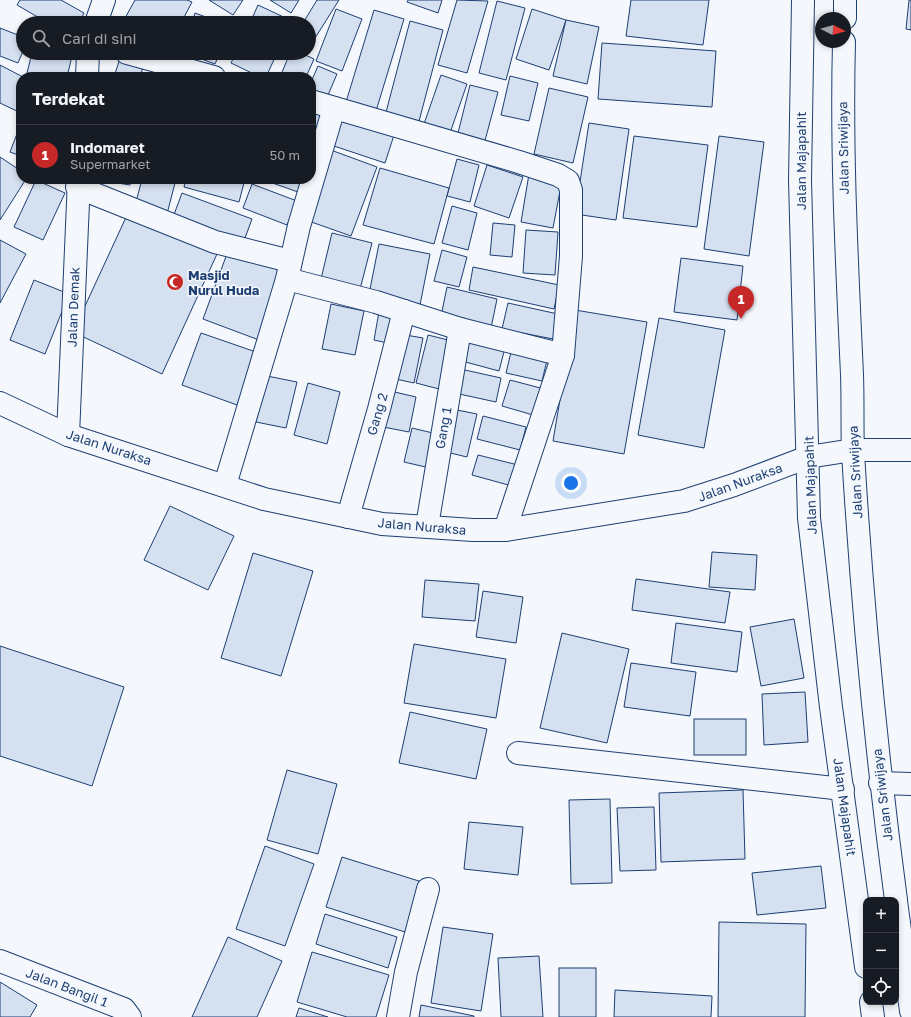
<!DOCTYPE html>
<html lang="id">
<head>
<meta charset="utf-8">
<style>
	:root { --surface:#171b24; --page:#242831; --text:#f1f3f6; --muted:#9ea1a6; --line:#363941; --accent:#c62828 }
	body { margin:0; font-family:"Golos Text",sans-serif; background:var(--page); color:var(--text) }
	.controls { position:absolute; right:12px; bottom:12px; display:grid; overflow:hidden; border-radius:8px; box-shadow:0 2px 6px #0003 }
	.controls button { width:36px; height:36px; display:grid; place-items:center; padding:0; border:0; border-bottom:1px solid var(--line); background:var(--surface); color:var(--text); font:20px sans-serif }
	.compass { position:absolute; left:815px; top:12px; width:36px; height:36px; border-radius:50%; background:var(--surface); box-shadow:0 2px 6px #0003; rotate:96deg }
	.you { position:absolute; left:571px; top:483px; width:14px; height:14px; margin:-10px; border:3px solid #fff; border-radius:50%; background:#1a73e8; box-shadow:0 0 0 6px #1a73e833 }
	.badge { display:grid; place-items:center; width:26px; height:26px; border-radius:50%; background:var(--accent); color:#fff; font-size:13px; font-weight:700 }
	.pin { position:absolute; translate:-50% -33px; filter:drop-shadow(0 1px 2px #0008) }
	.pin::after { content:''; position:absolute; top:21px; width:14px; height:12px; background:inherit; clip-path:polygon(0 0,100% 0,50% 100%) }
	.list { margin:0; padding:0; list-style:none }
	h2 { display:flex; justify-content:space-between; align-items:center; height:52px; margin:0; padding:0 16px; font-size:17px }
	h2 small { font-size:13px; font-weight:400; color:var(--muted) }
	.list li { display:grid; grid-template-columns:26px 1fr auto; gap:12px; align-items:center; box-sizing:border-box; height:60px; padding:0 16px; border-top:1px solid var(--line) }
	.list b { display:block; font-size:15px; white-space:nowrap }
	.list p { margin:0; font-size:13px; white-space:nowrap; color:var(--muted) }
	.list em { font-size:13px; font-style:normal; color:var(--muted) }
	.icon { flex:none; width:22px; height:22px; fill:none; stroke:currentColor; stroke-width:2; stroke-linecap:round; stroke-linejoin:round }
	.map { position:relative; flex:none; width:911px; height:1017px; overflow:hidden }
	.search { position:absolute; background:var(--surface); box-shadow:0 2px 6px #0003; left:16px; top:16px; width:300px; height:44px; display:flex; align-items:center; gap:10px; box-sizing:border-box; padding:0 14px; border-radius:22px; color:var(--muted); font-size:15px }
	.panel { position:absolute; background:var(--surface); box-shadow:0 2px 6px #0003; left:16px; top:72px; width:300px; height:112px; border-radius:16px }
	.map>svg:first-child { display:block }
	.building { fill:#d5e0f0; stroke:#1d3f73 }
	.lines { fill:none; stroke-linecap:round; stroke-linejoin:round }
	.minor-casing { stroke:#1d3f73; stroke-width:24 }
	.tertiary-casing { stroke:#1d3f73; stroke-width:24 }
	.primary-casing { stroke:#1d3f73; stroke-width:24 }
	.minor { stroke:#f4f7fb; stroke-width:22 }
	.tertiary { stroke:#f4f7fb; stroke-width:22 }
	.primary { stroke:#f4f7fb; stroke-width:22 }
	.labels { text-anchor:middle; dominant-baseline:central; stroke-width:3; stroke-linejoin:round; paint-order:stroke }
	.street-label { font-size:13px; fill:#1d3f73; stroke:#f4f7fb }
	.poi-label { font-size:13px; font-weight:bold; fill:#1d3f73; stroke:#f4f7fb; text-anchor:start }
</style>
</head>
<body>
<div class="map">
<svg width="911" height="1017" viewBox="0 0 911 1017">
	<rect width="100%" height="100%" fill="#f4f7fb"/>
	<!-- building -->
	<g class="building">
		<path d="M20,0H61L84,13L79,23H48L17,5Z"/>
		<path d="M135,0H187L192,2L181,23H130L124,20Z"/>
		<path d="M209,0H243L233,15Z"/>
		<path d="M270,0H299L291,13Z"/>
		<path d="M317,0H339L310,46L309,45V23H303Z"/>
		<path d="M408,0H442L438,13L407,2Z"/>
		<path d="M457,0L488,1L467,73L438,65Z"/>
		<path d="M631,0H709L703,45L626,36Z"/>
		<path d="M909,0H911V30L906,29Z"/>
		<path d="M497,1L525,8L506,80L479,73Z"/>
		<path d="M258,5L292,21L291,23H250Z"/>
		<path d="M336,9L362,19L342,71L316,61Z"/>
		<path d="M532,9L566,20L549,70L516,59Z"/>
		<path d="M374,10L404,19L376,111L346,102Z"/>
		<path d="M195,13L222,23H192Z"/>
		<path d="M566,20L599,27L587,84L553,76Z"/>
		<path d="M410,21L443,30L418,125L385,116Z"/>
		<path d="M0,28L23,37V51L18,63L0,56Z"/>
		<path d="M602,43L716,51L712,107L598,99Z"/>
		<path d="M32,53H60L72,56L67,77H26Z"/>
		<path d="M185,53H220L215,64Z"/>
		<path d="M236,53H277L266,77H260L231,63Z"/>
		<path d="M290,53H301L314,59L306,77H280Z"/>
		<path d="M121,55L144,64L140,77H114Z"/>
		<path d="M155,63L188,77H150Z"/>
		<path d="M0,65L23,77H21V113L0,103Z"/>
		<path d="M318,66L337,74L325,102L311,96V82Z"/>
		<path d="M441,75L467,84L450,133L424,124Z"/>
		<path d="M510,76L538,83L529,121L501,115Z"/>
		<path d="M470,85L498,92L483,148L456,141Z"/>
		<path d="M549,88L588,97L573,163L534,154Z"/>
		<path d="M311,110L327,118L314,143L311,141Z"/>
		<path d="M338,114L395,132L385,163L328,144Z"/>
		<path d="M589,123L629,129L616,220L575,214Z"/>
		<path d="M20,126L21,127V156L10,152Z"/>
		<path d="M634,136L708,145L697,227L623,218Z"/>
		<path d="M719,136L764,142L749,256L704,249Z"/>
		<path d="M328,149L377,167L351,236L303,219Z"/>
		<path d="M0,157L21,171V179H26L0,220Z"/>
		<path d="M457,159L479,165L470,202L447,196Z"/>
		<path d="M487,165L523,177L509,218L474,206Z"/>
		<path d="M380,168L449,188L434,244L363,225Z"/>
		<path d="M529,174L562,180L553,228L521,222Z"/>
		<path d="M93,179H131L130,185Z"/>
		<path d="M142,179H176L167,214L135,206Z"/>
		<path d="M186,179H245L239,202L184,187Z"/>
		<path d="M265,179H302L298,192L264,180Z"/>
		<path d="M36,180L65,193L43,240L14,227Z"/>
		<path d="M252,184L297,201L287,225L243,208Z"/>
		<path d="M182,193L252,219L242,246L172,220Z"/>
		<path d="M452,206L477,213L468,250L442,243Z"/>
		<path d="M128,213L217,254L162,374L73,332Z"/>
		<path d="M493,223L515,225L512,257L490,255Z"/>
		<path d="M526,230L558,232L555,275L523,273Z"/>
		<path d="M332,233L372,243L359,293L320,283Z"/>
		<path d="M0,240L26,254L0,303Z"/>
		<path d="M379,244L430,254L420,305L369,294Z"/>
		<path d="M442,250L467,257L459,287L434,281Z"/>
		<path d="M228,251L284,272L259,340L203,319Z"/>
		<path d="M681,258L743,266L737,320L674,312Z"/>
		<path d="M473,267L559,285L554,309L469,290Z"/>
		<path d="M34,280L69,294L45,354L10,340Z"/>
		<path d="M447,287L497,299L490,333L440,321Z"/>
		<path d="M508,303L558,314L553,339L502,329Z"/>
		<path d="M331,304L364,311L355,355L322,349Z"/>
		<path d="M380,306L398,309L392,344L374,340Z"/>
		<path d="M575,310L647,322L624,454L553,441Z"/>
		<path d="M659,318L725,330L704,448L638,435Z"/>
		<path d="M201,333L256,352L237,405L182,385Z"/>
		<path d="M465,333L506,344L499,371L458,360Z"/>
		<path d="M400,334L423,338L414,383L391,378Z"/>
		<path d="M428,335L456,342L443,390L416,383Z"/>
		<path d="M512,348L548,356L542,381L506,373Z"/>
		<path d="M456,368L501,378L496,402L450,392Z"/>
		<path d="M267,376L297,382L286,428L256,422Z"/>
		<path d="M510,380L548,390L540,417L502,406Z"/>
		<path d="M308,383L340,392L327,444L294,435Z"/>
		<path d="M386,390L416,397L409,432L378,426Z"/>
		<path d="M452,409L477,414L467,457L442,451Z"/>
		<path d="M483,416L526,427L520,450L477,439Z"/>
		<path d="M412,428L437,434L430,468L404,462Z"/>
		<path d="M478,455L518,465L512,486L472,475Z"/>
		<path d="M170,506L234,536L208,590L144,560Z"/>
		<path d="M712,552L757,555L755,590L709,587Z"/>
		<path d="M253,553L313,571L281,676L221,658Z"/>
		<path d="M636,579L730,592L725,623L632,610Z"/>
		<path d="M425,580L479,584L475,621L422,617Z"/>
		<path d="M483,591L523,597L516,643L476,637Z"/>
		<path d="M794,619L804,678L761,686L750,627Z"/>
		<path d="M676,623L742,632L737,672L671,663Z"/>
		<path d="M562,633L629,649L607,743L540,728Z"/>
		<path d="M414,644L506,659L496,718L404,703Z"/>
		<path d="M0,646L124,687L92,786L0,756Z"/>
		<path d="M631,663L696,672L690,716L624,707Z"/>
		<path d="M805,692L808,742L764,745L762,694Z"/>
		<path d="M410,712L487,729L476,779L399,763Z"/>
		<rect x="694" y="719" width="52" height="36"/>
		<path d="M287,770L337,784L318,854L267,840Z"/>
		<path d="M743,790L745,859L661,862L659,793Z"/>
		<path d="M610,799L612,883L571,884L569,800Z"/>
		<path d="M654,807L656,870L620,871L617,808Z"/>
		<path d="M469,822L523,827L518,875L464,869Z"/>
		<path d="M265,846L314,864L285,946L236,929Z"/>
		<path d="M342,857L422,882L405,932L326,907Z"/>
		<path d="M821,866L826,908L757,915L752,873Z"/>
		<path d="M325,914L397,937L388,968L316,944Z"/>
		<path d="M719,922L806,924L805,1017H718Z"/>
		<path d="M443,927L493,934L481,1011L431,1003Z"/>
		<path d="M228,937L282,961L257,1017H192Z"/>
		<path d="M312,952L389,975L376,1017H347L297,1002Z"/>
		<path d="M539,956L543,1017H501L498,958Z"/>
		<rect x="559" y="968" width="37" height="49"/>
		<path d="M0,982L37,1005L30,1017H0Z"/>
		<path d="M615,990L712,996L711,1017H614Z"/>
		<path d="M421,1005L474,1016V1017H419Z"/>
		<path d="M299,1008L328,1017H296Z"/>
	</g>
	<g class="lines">
		<!-- minor casing -->
		<g class="minor-casing">
			<g id="minor">
				<path d="M96,23L104,0"/>
				<path d="M127,53L214,77"/>
				<path d="M87,77L88,53"/>
				<path d="M311,101L519,162L558,175L568,181L571,190V256L563,355L505,530"/>
				<path d="M77,187L215,242L290,261"/>
				<path d="M287,279L376,302L460,329L563,355"/>
				<path d="M68,435L79,179"/>
				<path d="M225,485L287,279L299,226L334,108"/>
				<path d="M348,517L379,409L404,311"/>
				<path d="M427,526L460,329"/>
				<path d="M518,753L843,789"/>
				<path d="M880,783L911,784"/>
				<path d="M0,961L124,1009L130,1017"/>
				<path d="M398,1017L406,972L428,889"/>
			</g>
		</g>
		<!-- tertiary casing -->
		<g class="tertiary-casing">
			<path id="tertiary" d="M0,403L68,435L264,499L382,524L473,530H505L684,501L734,485L808,457L853,450H911"/>
		</g>
		<!-- primary casing -->
		<g class="primary-casing">
			<g id="primary">
				<path d="M803,0L800,180L809,518L831,707L866,967"/>
				<path d="M845,18V0"/>
				<path d="M844,42C841,153 847,264 852,375C853,401 852,427 853,453C862,602 876,751 896,900"/>
				<path d="M896,901L911,1011"/>
				<path d="M871,1002L873,1017"/>
			</g>
		</g>
		<!-- minor -->
		<use href="#minor" class="minor"/>
		<!-- tertiary -->
		<use href="#tertiary" class="tertiary"/>
		<!-- primary -->
		<use href="#primary" class="primary"/>
	</g>
	<!-- icons -->
	<defs>
		<g id="mosque-disc" transform="scale(0.9)"><circle r="9.5" fill="#c62828" stroke="#f4f7fb"/><path d="M3.5-4.9A6 6 0 1 0 3.5 4.9A5 5 0 1 1 3.5-4.9Z" fill="#fff"/></g>
	</defs>
	<g fill-rule="evenodd">
		<use href="#mosque-disc" x="175" y="282"/>
	</g>
	<g class="labels">
		<!-- street labels -->
		<g class="street-label">
			<text transform="translate(843 148) rotate(-91)">Jalan Sriwijaya</text>
			<text transform="translate(801 161) rotate(-90)">Jalan Majapahit</text>
			<text transform="translate(73 307) rotate(-88)">Jalan Demak</text>
			<text transform="translate(377 414) rotate(-74)">Gang 2</text>
			<text transform="translate(443 428) rotate(-80)">Gang 1</text>
			<text transform="translate(109 447) rotate(18)">Jalan Nuraksa</text>
			<text transform="translate(855 472) rotate(-93)">Jalan Sriwijaya</text>
			<text transform="translate(740 482) rotate(-20)">Jalan Nuraksa</text>
			<text transform="translate(810 485) rotate(-92)">Jalan Majapahit</text>
			<text transform="translate(422 526) rotate(5)">Jalan Nuraksa</text>
			<text transform="translate(882 795) rotate(-97)">Jalan Sriwijaya</text>
			<text transform="translate(845 807) rotate(82)">Jalan Majapahit</text>
			<text transform="translate(67 987) rotate(21)">Jalan Bangil 1</text>
		</g>
		<!-- poi labels -->
		<g class="poi-label">
			<text x="188" y="275">Masjid<tspan x="188" dy="15">Nurul Huda</tspan></text>
		</g>
	</g>
</svg>
<div class="controls">
<button>+</button>
<button>−</button>
<button><svg class="icon" aria-label="locate" viewBox="0 0 24 24"><circle cx="12" cy="12" r="6"/><path d="M12 2v4M12 18v4M2 12h4M18 12h4"/></svg></button>
</div>
<svg class="compass" viewBox="-18 -18 36 36"><path d="M0-13l5 13h-10z" fill="#e53935"/><path d="M0 13l5-13h-10z" fill="#9ea1a6"/></svg>
<div class="you"></div>
<div class="pin badge" style="left:741px;top:319px">1</div>
<div class="search"><svg class="icon" aria-label="search" viewBox="0 0 24 24"><circle cx="10" cy="10" r="6"/><path d="M15 15l6 6"/></svg>Cari di sini</div>
<section class="panel">
<h2>Terdekat<small></small></h2>
<ul class="list">
<li><span class="badge">1</span><div><b>Indomaret</b><p>Supermarket</p></div><em>50 m</em></li>
</ul>
</section>
</div>
</body>
</html>
